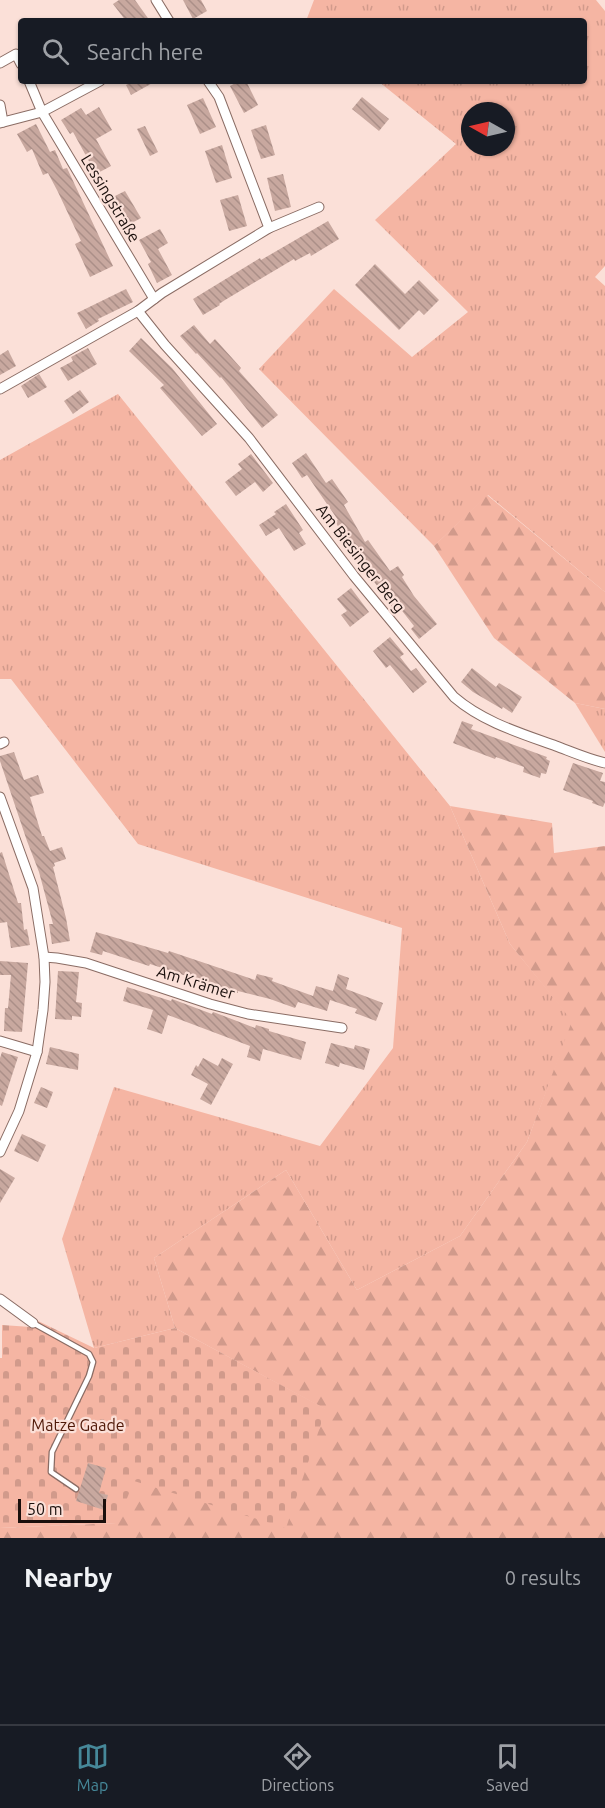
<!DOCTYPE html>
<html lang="en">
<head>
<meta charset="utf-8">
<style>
	:root { --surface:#171b24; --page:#242831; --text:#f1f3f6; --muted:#9ea1a6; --line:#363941; --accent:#468899 }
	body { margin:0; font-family:Ubuntu,sans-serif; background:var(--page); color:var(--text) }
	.compass { position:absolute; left:461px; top:102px; width:54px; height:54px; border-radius:50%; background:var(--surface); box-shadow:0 2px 4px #0004; rotate:278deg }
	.scale { position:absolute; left:18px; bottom:15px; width:88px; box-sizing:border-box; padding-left:6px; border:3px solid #1a0f0c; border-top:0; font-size:16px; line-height:21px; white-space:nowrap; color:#1a0f0c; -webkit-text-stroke:4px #fbe0d8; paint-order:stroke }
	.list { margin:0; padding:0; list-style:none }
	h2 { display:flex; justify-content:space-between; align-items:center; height:78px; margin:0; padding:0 24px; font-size:26px }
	h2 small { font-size:20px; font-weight:400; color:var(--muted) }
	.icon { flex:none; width:33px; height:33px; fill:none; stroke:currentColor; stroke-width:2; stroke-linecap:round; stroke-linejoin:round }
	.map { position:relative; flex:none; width:605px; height:1538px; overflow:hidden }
	.search { position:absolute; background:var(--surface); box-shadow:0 2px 4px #0004; left:18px; right:18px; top:18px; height:66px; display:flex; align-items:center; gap:15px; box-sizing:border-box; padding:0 21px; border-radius:6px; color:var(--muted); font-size:22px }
	.sheet { height:186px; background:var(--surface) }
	nav { display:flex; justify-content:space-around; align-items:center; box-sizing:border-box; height:84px; border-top:2px solid var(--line); background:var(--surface); font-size:16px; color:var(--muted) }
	nav a { display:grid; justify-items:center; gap:3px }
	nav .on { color:var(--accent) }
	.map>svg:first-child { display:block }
	.grass { fill:url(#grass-tufts); fill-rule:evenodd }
	.forest { fill:url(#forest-firs) }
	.cemetery { fill:url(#cemetery-stones) }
	.building { fill:url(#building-back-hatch) }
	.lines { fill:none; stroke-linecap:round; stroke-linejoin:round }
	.lane-casing { stroke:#8a6c64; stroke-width:7 }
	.street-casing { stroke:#8a6c64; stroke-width:11 }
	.lane { stroke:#fff; stroke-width:4.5 }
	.street { stroke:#fff; stroke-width:9 }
	.labels { text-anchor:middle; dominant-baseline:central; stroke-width:4.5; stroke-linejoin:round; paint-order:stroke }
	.street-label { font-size:16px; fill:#1a0f0c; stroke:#fbe0d8 }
	.park-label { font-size:16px; fill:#4f1807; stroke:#fbe0d8 }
</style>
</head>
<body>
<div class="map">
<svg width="605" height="1538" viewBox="0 0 605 1538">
	<defs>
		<pattern id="grass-tufts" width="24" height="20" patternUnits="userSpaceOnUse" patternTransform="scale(1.5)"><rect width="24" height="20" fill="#f5b5a3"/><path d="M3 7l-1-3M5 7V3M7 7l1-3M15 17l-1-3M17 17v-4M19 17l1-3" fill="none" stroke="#d19a8b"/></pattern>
		<pattern id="forest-firs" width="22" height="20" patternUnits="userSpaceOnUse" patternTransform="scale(1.5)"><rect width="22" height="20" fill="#f5b5a3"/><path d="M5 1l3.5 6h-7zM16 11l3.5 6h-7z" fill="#d19a8b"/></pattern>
		<pattern id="cemetery-stones" width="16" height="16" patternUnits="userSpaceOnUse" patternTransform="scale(1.5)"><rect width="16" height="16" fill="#f5b5a3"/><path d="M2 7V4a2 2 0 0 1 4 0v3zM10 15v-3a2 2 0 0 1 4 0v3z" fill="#d19a8b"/></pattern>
		<pattern id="building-back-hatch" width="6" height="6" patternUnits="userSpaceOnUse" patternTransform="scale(1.5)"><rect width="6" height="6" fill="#c8a89f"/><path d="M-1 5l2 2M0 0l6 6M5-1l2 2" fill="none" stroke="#ab8f88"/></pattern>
	</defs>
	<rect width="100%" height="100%" fill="#fbe0d8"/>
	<!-- grass -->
	<g class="grass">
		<path d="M314,0H596L605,11V266L595,277L605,286V592L488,495L434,546L259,369L334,289L412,357L468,312L375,220L456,144L378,81H584V21H306ZM470,111H506V147H470Z"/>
		<path d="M118,394L450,806L510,944L573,1021L527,1142L460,1236L357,1290L286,1170L154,1258L175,1328L94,1348L62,1239L114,1087L320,1146L393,1048L402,928L138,844L11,679H0V460Z"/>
		<path d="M575,703L605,709V752Z"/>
	</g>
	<!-- forest -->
	<g class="forest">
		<path d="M487,495L605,592V709L575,703L494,638L434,546Z"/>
		<path d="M450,806L552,823L554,853L605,846V1538H0V1528L116,1523L133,1481L325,1409L175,1328L154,1258L286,1170L357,1290L460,1236L527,1142L572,1021L510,944Z"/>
	</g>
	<!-- cemetery -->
	<path class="cemetery" d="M36,1320L94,1348L175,1328L326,1409L286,1528L134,1481L117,1523L0,1528V1358H2V1325L31,1327Z"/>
	<!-- building -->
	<g class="building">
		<path d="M119,0H135L150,21H126L113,4Z"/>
		<path d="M183,0H201L207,11L193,19Z"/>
		<path d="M133,81H156L131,95L126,85Z"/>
		<path d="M239,81H246L258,105L244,113L230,86Z"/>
		<path d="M362,97L389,119L379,131L352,109Z"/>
		<path d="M203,98L216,127L200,134L187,105Z"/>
		<path d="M99,107L112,130L96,139L111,166L96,174L73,132L70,134L61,120L81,108L86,115Z"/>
		<path d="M36,124L50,152L55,150L63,169L67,168L113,266L90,277L75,244L81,241L58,192L48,173L43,175L32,149L27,152L17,134Z"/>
		<path d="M266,125L275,155L261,159L251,130Z"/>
		<path d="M145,126L158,152L150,156L137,129Z"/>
		<path d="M222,145L232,178L216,183L205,151Z"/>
		<path d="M283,174L291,207L275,211L267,178Z"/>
		<path d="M125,191L141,218L128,225L113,197Z"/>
		<path d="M238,195L247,226L229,231L220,200Z"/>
		<path d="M328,221L339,239L311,256L310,253L295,261L294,259L225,300L219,304L220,305L203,315L193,299L260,258L261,260Z"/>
		<path d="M160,229L168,243L158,249L172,275L157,283L148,264L151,262L139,240Z"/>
		<path d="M375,264L405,294L419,280L439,300L424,315L419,310L399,330L355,285Z"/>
		<path d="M126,289L133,302L98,319L99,321L86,329L77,313Z"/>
		<path d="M194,325L210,344L215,339L241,368L239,371L278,415L262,428L221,377L220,378L197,353L196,354L180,336Z"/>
		<path d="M141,338L172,368L217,424L202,436L160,388L164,385L129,351Z"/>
		<path d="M88,348L97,364L68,381L60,368L73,361L71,357Z"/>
		<path d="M8,350L16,366L0,375V355Z"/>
		<path d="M39,374L47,387L28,398L21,386Z"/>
		<path d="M80,390L89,402L73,414L64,401Z"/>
		<path d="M306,453L326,483L332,479L348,502L344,505L365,542L368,540L390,571L398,566L404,575L402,577L414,596L437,624L419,639L411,629L414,626L399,607L394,610L351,549L335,521L338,520L307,475L302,478L292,463Z"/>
		<path d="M251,454L273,483L263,492L255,482L236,496L225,482L242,469L238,464Z"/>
		<path d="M286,504L303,530L299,533L306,544L294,551L279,528L266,536L259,525L276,514L274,512Z"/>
		<path d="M351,588L369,612L350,627L341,615L347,611L337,599Z"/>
		<path d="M390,637L404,654L400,657L411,671L416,668L427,682L413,693L390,665L386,668L373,651Z"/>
		<path d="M472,668L496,687L499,683L522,697L512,713L503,707L502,709L473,692L461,682Z"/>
		<path d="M462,721L473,725L471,729L547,757L546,759L550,761L546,774L541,773L540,778L523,772L524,767L496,757L495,759L453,743Z"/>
		<path d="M14,752L24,780L38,775L44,793L30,797L42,836H44L50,851L62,847L66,859L54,863L55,866L53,867L66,918L70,941L52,944L49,924H53L39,872L27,841L0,761V756Z"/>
		<path d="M573,763L603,773L600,781L605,782V802L603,807L592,803L593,801L563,790Z"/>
		<path d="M2,852L18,903H21L24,930L27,929L30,945L11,948L7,922L0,923V853Z"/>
		<path d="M96,932L168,953L169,951L255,980L257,974L273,978L272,981L313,996L316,986L333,991L338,974L349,978L346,989L383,1003L376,1021L355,1013L357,1009L330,1000L327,1011L298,1002L295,1008L270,999L238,991V993L150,964L149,966L103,951L102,955L90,952Z"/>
		<path d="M0,961L28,963L22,1032L4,1031L5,1008H8L11,975H0Z"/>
		<path d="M58,971L79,972L76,1002L82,1003L81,1017L72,1016V1020L55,1019Z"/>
		<path d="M127,987L171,1001L172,999L212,1014L213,1012L216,1013L255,1028L256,1025L269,1029V1031L306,1042L301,1060L263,1049L260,1061L247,1057L250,1046L168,1015L162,1034L147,1029L153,1010L123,1001Z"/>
		<path d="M331,1043L354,1049L355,1045L370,1049L364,1070L340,1063L339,1067L325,1063Z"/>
		<path d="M50,1047L79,1054L78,1070L46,1064Z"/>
		<path d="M2,1052L18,1057L2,1106L0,1105V1058Z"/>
		<path d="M203,1058L218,1066L222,1058L233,1064L211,1105L200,1099L208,1084L191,1075L196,1065L198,1067Z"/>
		<path d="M41,1087L53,1092L47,1108L34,1103Z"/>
		<path d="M22,1134L46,1145L38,1162L14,1151Z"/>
		<path d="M0,1169L15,1178L0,1203Z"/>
		<path d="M88,1463L106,1468L99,1493L108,1495L104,1510L76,1501Z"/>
	</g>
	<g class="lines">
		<!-- lane casing -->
		<g class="lane-casing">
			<path id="lane" d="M33,1323L89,1354L93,1362L89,1376L52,1452L51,1472L76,1489"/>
		</g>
		<!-- street casing -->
		<g class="street-casing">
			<g id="street">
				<path d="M156,0L169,21"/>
				<path d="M0,63L16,54L21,64"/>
				<path d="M29,81L42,112L154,299"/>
				<path d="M0,105L3,122"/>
				<path d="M0,123L42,112L100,81"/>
				<path d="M269,228L319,207"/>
				<path d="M138,311L165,345L249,438L354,576L454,697C483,722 520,733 556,746C572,752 588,759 605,763"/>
				<path d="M0,389L138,311L162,293L269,228L219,97L208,81"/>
				<path d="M0,744L4,742"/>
				<path d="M0,797L33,888L44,957L45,982L43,1010L37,1052L19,1111L0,1152"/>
				<path d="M44,957L57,958L86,963L210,1004L248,1014L342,1028"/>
				<path d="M0,1041L37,1052"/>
				<path d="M0,1299L33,1323"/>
			</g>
		</g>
		<!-- lane -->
		<use href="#lane" class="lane"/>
		<!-- street -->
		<use href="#street" class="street"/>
	</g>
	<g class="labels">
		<!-- street labels -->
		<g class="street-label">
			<text transform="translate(111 198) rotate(59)">Lessingstraße</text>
			<text transform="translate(361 558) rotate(52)">Am Biesinger Berg</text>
			<text transform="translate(196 982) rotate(17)">Am Krämer</text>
		</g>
		<!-- park labels -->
		<g class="park-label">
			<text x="78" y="1425">Matze Gaade</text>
		</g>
	</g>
</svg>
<svg class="compass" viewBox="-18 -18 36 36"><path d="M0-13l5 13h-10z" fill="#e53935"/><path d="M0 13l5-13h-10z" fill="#9ea1a6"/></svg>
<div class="scale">50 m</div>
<div class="search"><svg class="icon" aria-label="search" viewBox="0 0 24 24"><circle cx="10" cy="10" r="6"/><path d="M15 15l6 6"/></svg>Search here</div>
</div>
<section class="sheet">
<h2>Nearby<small>0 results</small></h2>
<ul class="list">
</ul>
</section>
<nav>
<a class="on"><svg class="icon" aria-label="map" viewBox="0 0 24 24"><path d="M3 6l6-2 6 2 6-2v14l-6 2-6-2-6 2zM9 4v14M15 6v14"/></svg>Map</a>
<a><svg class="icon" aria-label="directions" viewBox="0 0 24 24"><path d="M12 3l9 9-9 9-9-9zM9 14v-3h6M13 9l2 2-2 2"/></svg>Directions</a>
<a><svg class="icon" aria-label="saved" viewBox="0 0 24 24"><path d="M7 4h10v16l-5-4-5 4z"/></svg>Saved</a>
</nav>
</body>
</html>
